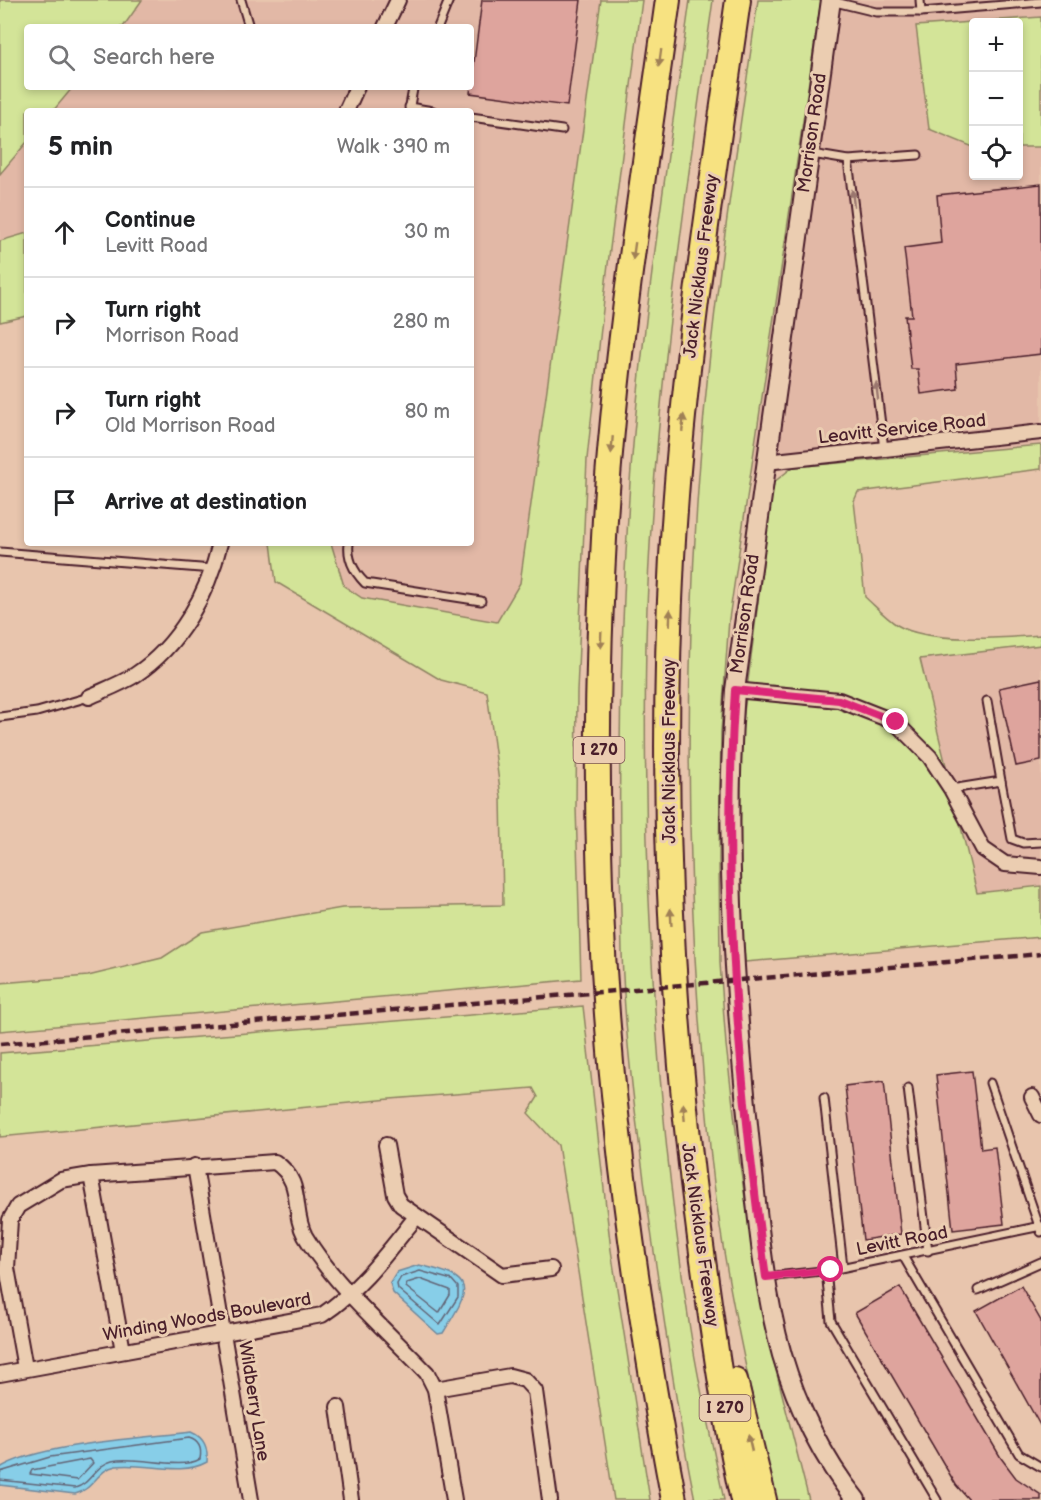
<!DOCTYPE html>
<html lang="en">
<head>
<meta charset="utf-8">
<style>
	:root { --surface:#fff; --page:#f2f2f2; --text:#202124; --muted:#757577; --line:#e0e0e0 }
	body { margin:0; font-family:"Balsamiq Sans",sans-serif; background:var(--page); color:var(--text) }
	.controls { position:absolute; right:18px; top:18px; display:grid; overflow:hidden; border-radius:6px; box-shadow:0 3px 9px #0003 }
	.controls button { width:54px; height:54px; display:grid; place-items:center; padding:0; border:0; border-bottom:2px solid var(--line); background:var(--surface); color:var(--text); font:30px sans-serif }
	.stop { position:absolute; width:18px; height:18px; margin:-14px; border:4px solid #db2777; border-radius:50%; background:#fff }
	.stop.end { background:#db2777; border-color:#fff; box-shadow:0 2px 6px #0008 }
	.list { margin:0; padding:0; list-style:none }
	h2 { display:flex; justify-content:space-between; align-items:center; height:78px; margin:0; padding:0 24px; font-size:26px }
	h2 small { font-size:20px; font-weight:400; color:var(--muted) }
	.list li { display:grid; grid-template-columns:39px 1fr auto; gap:18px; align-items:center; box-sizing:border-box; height:90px; padding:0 24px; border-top:2px solid var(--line) }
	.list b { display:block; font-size:22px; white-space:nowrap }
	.list p { margin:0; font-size:20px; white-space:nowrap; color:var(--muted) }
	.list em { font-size:20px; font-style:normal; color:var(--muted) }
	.icon { flex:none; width:33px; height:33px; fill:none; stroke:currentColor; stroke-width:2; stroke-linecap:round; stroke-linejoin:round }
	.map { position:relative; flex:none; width:1041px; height:1500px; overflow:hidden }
	.search { position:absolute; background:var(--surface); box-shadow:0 3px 9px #0003; left:24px; top:24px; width:450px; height:66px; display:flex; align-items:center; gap:15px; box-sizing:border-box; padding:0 21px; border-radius:6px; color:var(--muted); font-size:22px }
	.panel { position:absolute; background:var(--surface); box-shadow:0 3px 9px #0003; left:24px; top:108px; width:450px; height:438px; border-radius:6px }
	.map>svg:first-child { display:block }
	.built { fill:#e2b8a6 }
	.green { fill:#d3e498; stroke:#8e8262; stroke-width:1.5 }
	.water { fill:#87cee8; stroke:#6f889c; stroke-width:1.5 }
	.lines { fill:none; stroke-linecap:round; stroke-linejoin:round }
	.shore { stroke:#626577; stroke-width:1.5 }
	.building { fill:#dea49d; stroke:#4a1f2b; stroke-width:1.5 }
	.lane-casing { stroke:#4a1f2b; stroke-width:11 }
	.street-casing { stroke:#4a1f2b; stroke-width:18 }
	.secondary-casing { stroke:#4a1f2b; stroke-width:22 }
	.highway-casing { stroke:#4a1f2b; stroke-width:28 }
	.lane { stroke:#ebcdb1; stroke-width:7 }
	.street { stroke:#ebcdb1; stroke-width:14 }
	.secondary { stroke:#ebcdb1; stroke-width:18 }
	.highway { stroke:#f7e281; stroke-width:24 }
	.rail { stroke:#4a1f2b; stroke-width:4.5; stroke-dasharray:9 4.5; stroke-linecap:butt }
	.oneway { fill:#a08056 }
	.oneway2 { fill:#9a766e }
	.route { stroke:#db2777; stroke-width:8 }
	.labels { text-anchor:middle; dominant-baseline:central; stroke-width:6; stroke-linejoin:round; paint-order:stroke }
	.shield { fill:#ebcdb1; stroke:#7a5353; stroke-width:1.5 }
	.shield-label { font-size:16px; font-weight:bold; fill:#4a1f2b }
	.street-label { font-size:18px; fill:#4a1f2b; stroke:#ebcdb1 }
</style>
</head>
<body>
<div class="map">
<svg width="1041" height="1500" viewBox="0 0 1041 1500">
	<rect width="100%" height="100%" fill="#e8c5ad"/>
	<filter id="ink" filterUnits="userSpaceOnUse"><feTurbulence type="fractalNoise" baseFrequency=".0167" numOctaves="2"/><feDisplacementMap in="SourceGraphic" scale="12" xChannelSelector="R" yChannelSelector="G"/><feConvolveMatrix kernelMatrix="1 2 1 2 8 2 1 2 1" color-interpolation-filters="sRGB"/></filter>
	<g filter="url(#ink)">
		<!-- built -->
		<g class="built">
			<path d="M142,0H601L520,583L497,622L362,598L344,586L331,543H471V111H53L73,87H471V27H123Z"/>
			<path d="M821,0H1041V17L917,26L929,129L973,147L974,176H1018L1019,147H1041V445L752,470Z"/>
			<path d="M27,142V233L0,241V174Z"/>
			<path d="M1041,645V886L977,893L920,658Z"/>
		</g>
		<!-- green -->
		<g class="green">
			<path d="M0,0H142L123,27H27V87H73L53,111H27V142L0,174Z"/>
			<path d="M601,0H642L607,272L587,459L577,692L576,807L581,979L0,1031V983L88,976L162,958L202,932L342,908L503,905L501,797L487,692L441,680L276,582L271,543H331L344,586L362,598L497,622L520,583Z"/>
			<path d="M690,0H713C683,212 651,426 646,641C642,871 655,1102 690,1329C699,1386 712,1443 724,1500H695C677,1413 665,1326 652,1238C639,1144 625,1047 622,952C617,795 620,638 630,482C642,320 668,160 690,0Z"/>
			<path d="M758,0H821L729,619L721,732L719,858L720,963L726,1045L740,1165L764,1323L809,1500H775C750,1387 723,1272 711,1157C686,919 682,675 702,437C714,291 738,145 758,0Z"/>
			<path d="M1041,17V147H1019L1018,22H974L973,147L929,129L916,26Z"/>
			<path d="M27,233V316L0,322V241Z"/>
			<path d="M1041,445V469L858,492L854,501L865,597C875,606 886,618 897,625C928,644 1005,638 1041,635V645L920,659L977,893L1041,886V937L745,962L740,902L741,736L773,483L793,467Z"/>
			<path d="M583,1006L611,1250L650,1500H614L558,1145L528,1113L538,1097L533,1088L390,1099L0,1137V1053Z"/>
		</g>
		<!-- water -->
		<g class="water">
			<path d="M419,1265C477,1278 471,1288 443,1333L438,1334L393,1293L390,1283L397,1272Z"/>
			<path d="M191,1432C205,1438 208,1448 207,1462C180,1477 146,1462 116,1466C98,1469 93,1490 75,1494L0,1485V1468C38,1444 143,1438 191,1432Z"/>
		</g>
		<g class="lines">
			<!-- shore -->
			<g class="shore">
				<path d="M420,1271L452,1280L458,1287V1297L440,1325L398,1289L397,1284L401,1277Z"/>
				<path d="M420,1279L450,1290V1295L439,1313L406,1287L407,1283Z"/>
				<path d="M90,1459L93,1463L77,1480L30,1474L32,1470Z"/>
				<path d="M0,1472L50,1457L189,1438C199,1441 202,1449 200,1459C180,1471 137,1455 112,1461C95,1465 91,1484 75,1488L0,1480"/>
			</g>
		</g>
		<!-- building -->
		<g class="building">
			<path d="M482,0H581L567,106L470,93Z"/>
			<path d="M1041,184V354L956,364L958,389L921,394L918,369H911L905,316H912L904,248L941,243L937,195Z"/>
			<path d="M1041,679V761L1016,766L999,688Z"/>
			<path d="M972,1071L981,1149L995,1147L1004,1224L953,1230L936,1075Z"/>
			<path d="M884,1081L901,1234L863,1240L845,1086Z"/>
			<path d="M1021,1286L1041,1321V1427L976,1311Z"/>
			<path d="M900,1287L1001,1458L1016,1478L1041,1495V1500H969L956,1485L855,1313Z"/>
		</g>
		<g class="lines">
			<!-- lane casing -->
			<g class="lane-casing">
				<g id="lane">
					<path d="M241,0L249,27"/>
					<path d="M920,0L921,12"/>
					<path d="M831,1L876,12H921L1041,2"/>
					<path d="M438,27L449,0"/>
					<path d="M409,107L433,111"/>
					<path d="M409,111L413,89"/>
					<path d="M471,117L562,130"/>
					<path d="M812,154L848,160L918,155"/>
					<path d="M848,160L884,449"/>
					<path d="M349,543C347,559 354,572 365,583L481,601"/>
					<path d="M0,552L213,569"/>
					<path d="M0,717L37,712L89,697"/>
					<path d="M1001,781L1012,839L1023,843L1041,842"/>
					<path d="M951,789L1001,781L987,701"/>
					<path d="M990,1083L1041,1232"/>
					<path d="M908,1088L928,1251"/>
					<path d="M824,1098L843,1267"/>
					<path d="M903,1256L1019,1454L1041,1467"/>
					<path d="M826,1270L831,1321L937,1500"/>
					<path d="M766,1277L831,1270L1041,1226"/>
					<path d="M978,1290L1041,1262"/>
				</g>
			</g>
			<!-- street casing -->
			<g class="street-casing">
				<g id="street">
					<path d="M385,27L398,0"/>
					<path d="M346,111L357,87"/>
					<path d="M766,462L1041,432"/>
					<path d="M735,690L839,700L895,722L930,757L951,789L983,849L1005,864L1041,867"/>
					<path d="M89,697C104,690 121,684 135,675C179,646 208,594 220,543"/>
					<path d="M1032,1097L1041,1115"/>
					<path d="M386,1145L395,1195L401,1205L502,1275L551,1269"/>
					<path d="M195,1166L251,1500"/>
					<path d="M91,1175L123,1351"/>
					<path d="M25,1368L7,1268L10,1220L18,1206L61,1180L91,1175L275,1162C305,1182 291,1210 305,1236C334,1285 387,1331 427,1373L435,1389L454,1500"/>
					<path d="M0,1374L322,1315C361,1289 387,1253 416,1217"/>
					<path d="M435,1389L510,1376L525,1380L535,1391L550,1500"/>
					<path d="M338,1407L351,1500"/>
				</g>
			</g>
			<!-- secondary casing -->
			<g class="secondary-casing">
				<path id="secondary" d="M831,0L735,690C724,839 734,986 749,1135C757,1208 762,1284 782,1355C797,1406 823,1459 856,1500"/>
			</g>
			<!-- highway casing -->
			<g class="highway-casing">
				<g id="highway">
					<path d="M668,0C644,173 616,345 605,519C593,723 595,930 618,1133C631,1256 651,1378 674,1500"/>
					<path d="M738,0C712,185 682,370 672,557C660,785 670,1013 700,1238C712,1326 724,1414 743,1500"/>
					<path d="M735,1380L764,1500"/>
				</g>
			</g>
			<!-- lane -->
			<use href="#lane" class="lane"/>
			<!-- street -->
			<use href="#street" class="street"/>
			<!-- secondary -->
			<use href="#secondary" class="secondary"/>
			<!-- highway -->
			<use href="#highway" class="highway"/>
			<!-- rail -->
			<path class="rail" d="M0,1044L1041,954"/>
		</g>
		<!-- one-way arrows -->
		<defs><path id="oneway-solid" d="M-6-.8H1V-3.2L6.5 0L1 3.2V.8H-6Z" transform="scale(1.5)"/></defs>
		<g class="oneway">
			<use href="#oneway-solid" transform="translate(660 58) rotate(98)"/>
			<use href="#oneway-solid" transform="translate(634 251) rotate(98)"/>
			<use href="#oneway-solid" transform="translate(683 423) rotate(-85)"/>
			<use href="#oneway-solid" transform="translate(612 445) rotate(95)"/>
			<use href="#oneway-solid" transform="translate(670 618) rotate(-88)"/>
			<use href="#oneway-solid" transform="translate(601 640) rotate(92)"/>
			<use href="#oneway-solid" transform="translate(671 917) rotate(-93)"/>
			<use href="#oneway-solid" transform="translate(684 1112) rotate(-94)"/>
			<use href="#oneway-solid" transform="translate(750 1443) rotate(-103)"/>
		</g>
		<g class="oneway2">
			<use href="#oneway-solid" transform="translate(853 198) rotate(-97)"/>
			<use href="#oneway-solid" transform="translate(877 391) rotate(-97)"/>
		</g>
	</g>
	<g class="lines" filter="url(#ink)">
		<!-- route -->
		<path class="route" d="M831,1270L766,1277C739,1083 721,886 735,690L839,700L896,722"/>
	</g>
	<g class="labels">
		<!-- shield labels -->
		<g class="shield">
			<rect x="573.5" y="737" width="51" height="26" rx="4.5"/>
			<rect x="699.5" y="1395" width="51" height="26" rx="4.5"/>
		</g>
		<g class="shield-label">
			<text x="599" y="750">I 270</text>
			<text x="725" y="1408">I 270</text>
		</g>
		<!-- street labels -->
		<g class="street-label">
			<text transform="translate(812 133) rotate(-82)">Morrison Road</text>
			<text transform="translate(701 266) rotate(-83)">Jack Nicklaus Freeway</text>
			<text transform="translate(902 429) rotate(-6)">Leavitt Service Road</text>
			<text transform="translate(745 614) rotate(-82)">Morrison Road</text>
			<text transform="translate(669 751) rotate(-90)">Jack Nicklaus Freeway</text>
			<text transform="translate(700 1235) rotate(82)">Jack Nicklaus Freeway</text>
			<text transform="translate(902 1241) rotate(-11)">Levitt Road</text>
			<text transform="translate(207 1317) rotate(-10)">Winding Woods Boulevard</text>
			<text transform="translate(254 1401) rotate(81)">Wildberry Lane</text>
		</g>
	</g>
</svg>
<div class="controls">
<button>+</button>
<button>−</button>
<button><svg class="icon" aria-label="locate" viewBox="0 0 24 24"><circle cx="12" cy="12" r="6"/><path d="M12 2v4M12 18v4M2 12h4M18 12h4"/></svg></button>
</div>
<div class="stop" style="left:831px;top:1270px"></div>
<div class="stop end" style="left:896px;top:722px"></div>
<div class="search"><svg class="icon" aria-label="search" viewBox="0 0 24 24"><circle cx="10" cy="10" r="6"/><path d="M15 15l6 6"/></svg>Search here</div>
<section class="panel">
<h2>5 min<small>Walk · 390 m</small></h2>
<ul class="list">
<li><svg class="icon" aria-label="ahead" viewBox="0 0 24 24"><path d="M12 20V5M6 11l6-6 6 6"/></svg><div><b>Continue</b><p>Levitt Road</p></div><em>30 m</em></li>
<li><svg class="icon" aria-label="right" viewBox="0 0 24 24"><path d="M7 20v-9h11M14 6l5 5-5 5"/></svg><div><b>Turn right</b><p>Morrison Road</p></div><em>280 m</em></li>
<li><svg class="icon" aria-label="right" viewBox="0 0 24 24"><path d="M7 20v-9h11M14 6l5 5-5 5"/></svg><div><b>Turn right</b><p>Old Morrison Road</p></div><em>80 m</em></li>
<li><svg class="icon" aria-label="arrive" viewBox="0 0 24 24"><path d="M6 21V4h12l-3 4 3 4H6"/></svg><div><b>Arrive at destination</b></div></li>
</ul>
</section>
</div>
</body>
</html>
